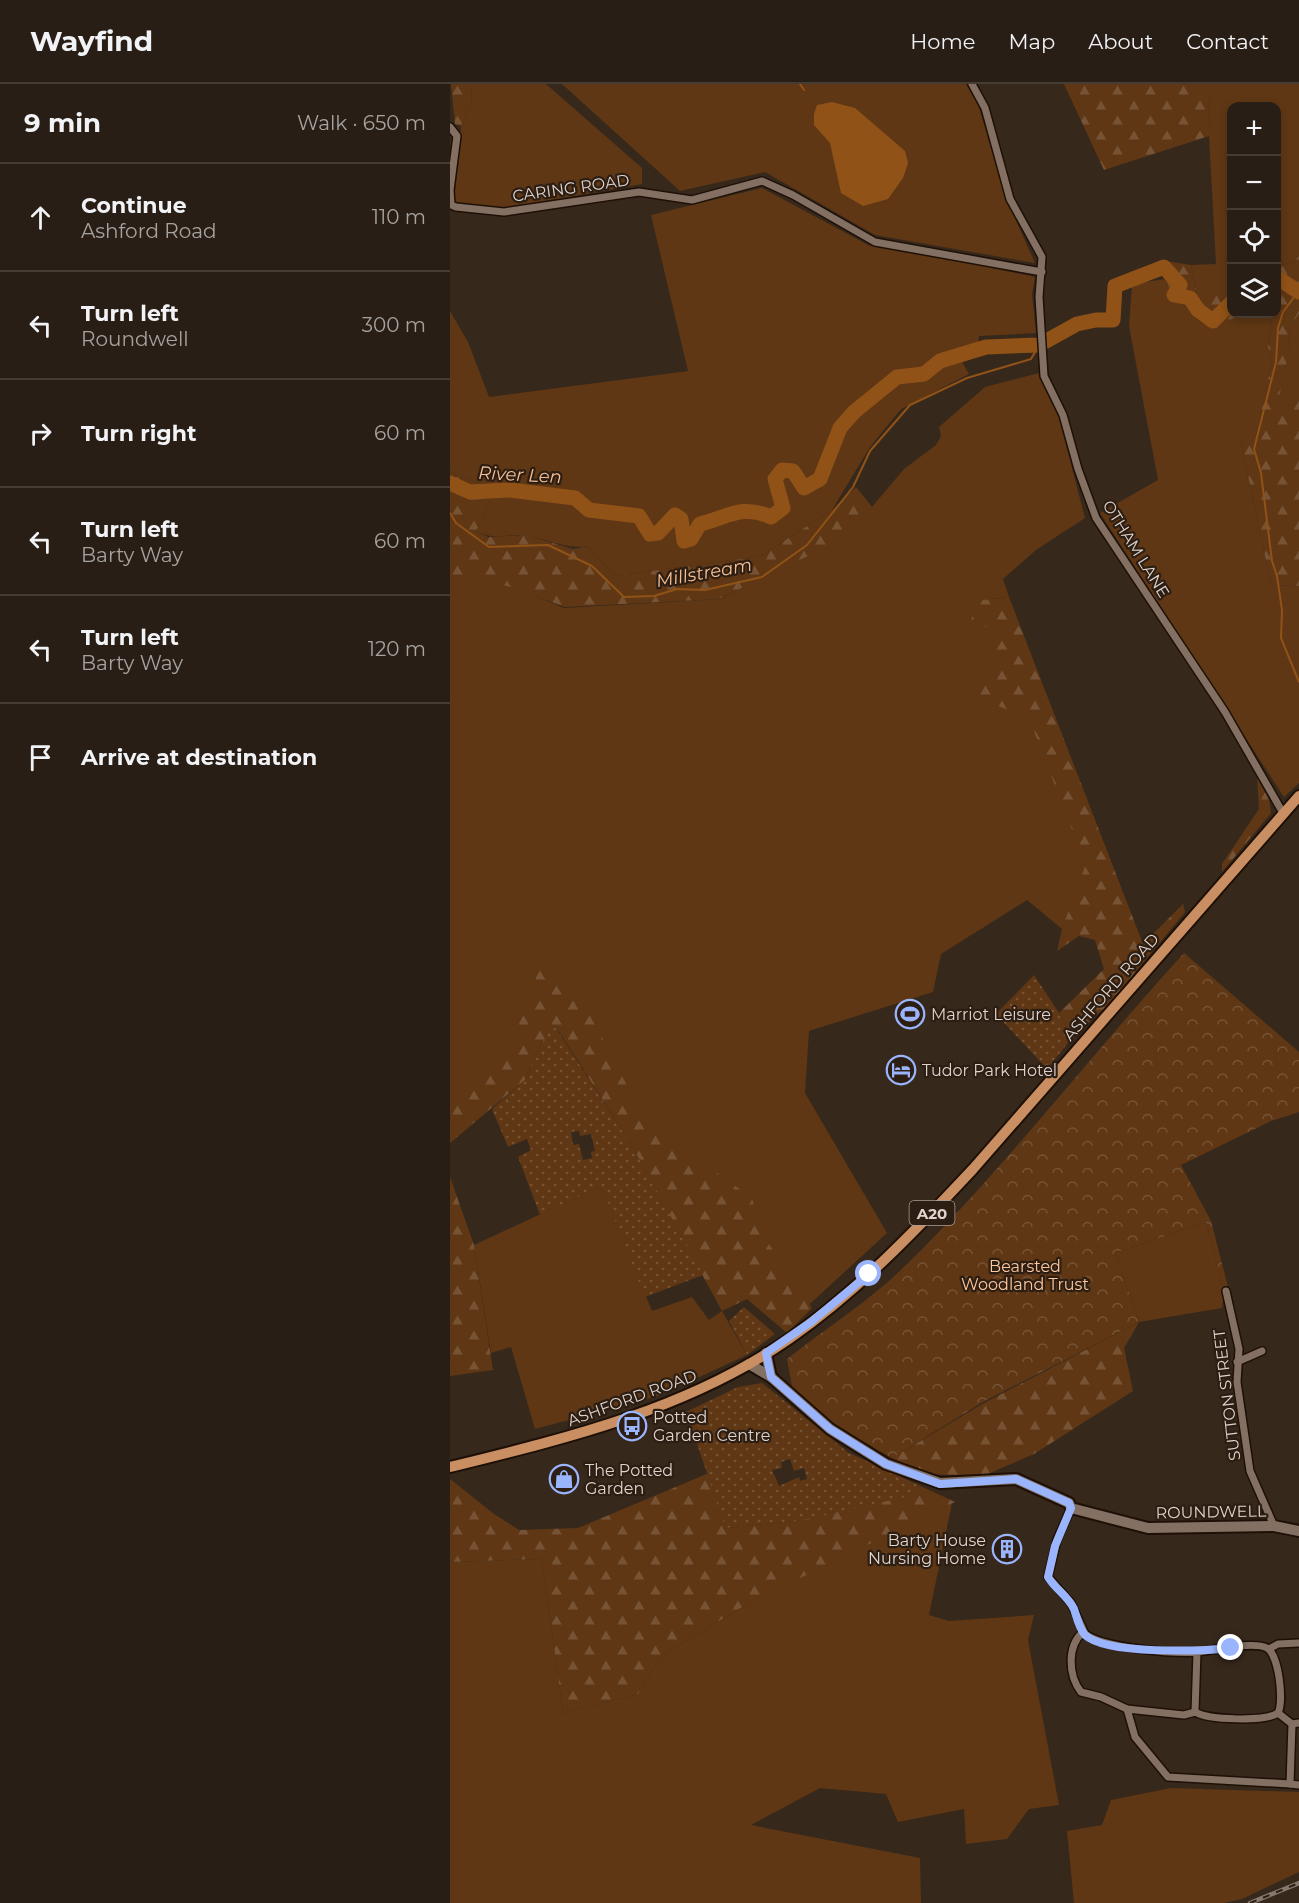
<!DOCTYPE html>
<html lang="en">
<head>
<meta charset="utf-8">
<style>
	:root { --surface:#291e15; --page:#352b22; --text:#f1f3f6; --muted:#a5a2a0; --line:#453c34 }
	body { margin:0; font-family:Montserrat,sans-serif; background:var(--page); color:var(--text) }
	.controls { position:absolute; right:18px; top:18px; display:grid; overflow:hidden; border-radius:12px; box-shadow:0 3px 9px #0003 }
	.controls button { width:54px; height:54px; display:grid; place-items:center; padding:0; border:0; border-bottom:2px solid var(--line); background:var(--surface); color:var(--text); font:30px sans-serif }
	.stop { position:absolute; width:18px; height:18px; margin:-14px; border:4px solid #9ab5fd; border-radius:50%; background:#fff }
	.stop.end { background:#9ab5fd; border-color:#fff; box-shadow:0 2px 6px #0008 }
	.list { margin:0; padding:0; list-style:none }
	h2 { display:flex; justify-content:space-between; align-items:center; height:78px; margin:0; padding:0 24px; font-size:26px }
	h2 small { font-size:20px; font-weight:400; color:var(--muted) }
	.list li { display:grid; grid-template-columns:39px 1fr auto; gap:18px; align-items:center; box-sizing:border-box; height:108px; padding:0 24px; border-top:2px solid var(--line) }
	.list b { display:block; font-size:22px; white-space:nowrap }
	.list p { margin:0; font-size:20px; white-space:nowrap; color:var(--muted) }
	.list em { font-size:20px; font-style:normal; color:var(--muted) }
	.icon { flex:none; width:33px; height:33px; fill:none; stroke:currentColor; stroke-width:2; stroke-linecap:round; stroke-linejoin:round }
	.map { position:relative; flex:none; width:849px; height:1819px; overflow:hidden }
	header { display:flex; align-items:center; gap:36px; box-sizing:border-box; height:84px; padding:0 30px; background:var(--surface); border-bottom:2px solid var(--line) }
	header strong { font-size:28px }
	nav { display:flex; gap:33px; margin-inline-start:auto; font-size:21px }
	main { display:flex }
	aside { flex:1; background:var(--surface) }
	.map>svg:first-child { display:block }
	.grass { fill:#5f3714 }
	.forest { fill:url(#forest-firs) }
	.park { fill:url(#park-crowns) }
	.garden { fill:url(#garden-dots); fill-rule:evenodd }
	.water { fill:#905217 }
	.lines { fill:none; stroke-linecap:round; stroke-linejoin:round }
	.stream { stroke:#905217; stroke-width:2 }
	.river { stroke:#905217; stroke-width:15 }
	.street-casing { stroke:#1e1006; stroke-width:10 }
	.secondary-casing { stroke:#1e1006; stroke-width:14 }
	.primary-casing { stroke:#1e1006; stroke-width:14 }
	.street { stroke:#837063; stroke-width:7 }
	.secondary { stroke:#837063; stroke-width:10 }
	.primary { stroke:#c98f62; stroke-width:10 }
	.rail-casing { stroke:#86796f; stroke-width:4.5 }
	.rail { stroke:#2d1e13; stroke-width:2; stroke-dasharray:7; stroke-linecap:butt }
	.route { stroke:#9ab5fd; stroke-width:8 }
	.labels { text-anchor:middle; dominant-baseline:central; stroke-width:4.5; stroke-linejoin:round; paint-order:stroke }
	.shield { fill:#2d1e13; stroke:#aa9d95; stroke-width:1.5 }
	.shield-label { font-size:15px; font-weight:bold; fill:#dfd4cd }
	.street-label { font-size:16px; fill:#dfd4cd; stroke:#2d1e13 }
	.poi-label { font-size:16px; fill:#dfd4cd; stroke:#2d1e13; text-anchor:start }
	.park-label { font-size:16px; fill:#fdc69d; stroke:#2d1e13 }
	.water-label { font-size:18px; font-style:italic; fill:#f5be95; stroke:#2d1e13 }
</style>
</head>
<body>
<header>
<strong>Wayfind</strong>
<nav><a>Home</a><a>Map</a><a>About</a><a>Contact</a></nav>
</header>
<main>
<aside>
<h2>9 min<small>Walk · 650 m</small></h2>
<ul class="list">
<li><svg class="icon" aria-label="ahead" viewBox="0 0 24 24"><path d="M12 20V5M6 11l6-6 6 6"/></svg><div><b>Continue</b><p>Ashford Road</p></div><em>110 m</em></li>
<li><svg class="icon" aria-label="left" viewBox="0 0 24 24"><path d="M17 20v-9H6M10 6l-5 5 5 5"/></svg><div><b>Turn left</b><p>Roundwell</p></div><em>300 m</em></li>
<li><svg class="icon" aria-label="right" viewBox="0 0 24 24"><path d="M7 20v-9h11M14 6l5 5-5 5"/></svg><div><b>Turn right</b></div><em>60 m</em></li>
<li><svg class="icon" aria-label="left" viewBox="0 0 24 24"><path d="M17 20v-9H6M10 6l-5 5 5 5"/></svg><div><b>Turn left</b><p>Barty Way</p></div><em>60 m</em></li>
<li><svg class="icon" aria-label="left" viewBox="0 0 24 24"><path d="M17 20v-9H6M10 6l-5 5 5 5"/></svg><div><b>Turn left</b><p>Barty Way</p></div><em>120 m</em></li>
<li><svg class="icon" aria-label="arrive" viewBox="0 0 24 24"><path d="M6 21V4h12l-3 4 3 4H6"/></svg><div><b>Arrive at destination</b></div></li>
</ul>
</aside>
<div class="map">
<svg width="849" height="1819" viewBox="0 0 849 1819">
	<defs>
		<pattern id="forest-firs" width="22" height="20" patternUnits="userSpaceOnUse" patternTransform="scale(1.5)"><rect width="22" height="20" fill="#5f3714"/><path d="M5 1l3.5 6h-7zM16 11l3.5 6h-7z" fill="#765335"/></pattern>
		<pattern id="park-crowns" width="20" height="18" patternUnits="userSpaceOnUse" patternTransform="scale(1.5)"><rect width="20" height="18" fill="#5f3714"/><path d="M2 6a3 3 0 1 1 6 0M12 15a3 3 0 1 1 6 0" fill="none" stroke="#765335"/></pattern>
		<pattern id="garden-dots" width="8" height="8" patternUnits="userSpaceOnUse" patternTransform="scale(1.5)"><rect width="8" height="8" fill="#5f3714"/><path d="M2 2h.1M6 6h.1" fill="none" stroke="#765335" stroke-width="1.8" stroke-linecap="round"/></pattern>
	</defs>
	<rect width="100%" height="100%" fill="#37281c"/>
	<!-- grass -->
	<g class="grass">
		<path d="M22,0H96L192,84V100L56,124L4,120L11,42L21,20Z"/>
		<path d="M112,0H516L528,20L555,112L585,179L425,151L315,88L230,107Z"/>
		<path d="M760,0H849V172L844,177L827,184L826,22H782L781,210H747L741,181L766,180L759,52Z"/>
		<path d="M312,104L420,162L476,170L585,193L582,210L586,249L529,252L528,263L507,269L519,290L451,325L420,363L382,426L311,472L164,492L138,462C116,466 99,455 77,452C57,449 45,457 26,447L41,416L37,401L5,392L0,383V227L18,258L39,313L238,287L201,131Z"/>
		<path d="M715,195L720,200L722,211C739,222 764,232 785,231C799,231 808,228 822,234L818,263L822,278L806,351L791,359L821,501L849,502V699L834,713L650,429L708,396L679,242L682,200Z"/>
		<path d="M849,230V317L824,332L839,267L840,242Z"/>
		<path d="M589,289L608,330L635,434L586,466L553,495L559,513L541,515L646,772L612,845L577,816L491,870L483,908L359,947L355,1009L437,1149L337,1241L104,941L0,1026V476L114,524L270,515L400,449L454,385L486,361L491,352L489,343L535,303Z"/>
		<path d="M149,1103L156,1113L202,1227L242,1213L259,1236L272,1227L297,1271L208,1312L85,1345L61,1263L41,1269L24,1161Z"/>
		<path d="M756,1138L774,1208L772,1224L689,1238L665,1169Z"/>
		<path d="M502,1419L479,1531L499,1537L584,1531L578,1556L609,1721L579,1725L557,1755L516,1760L514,1725L448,1738L436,1710L370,1704L301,1741L470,1774L471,1819H0V1478L92,1475L113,1629L188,1610L212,1571L299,1519Z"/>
		<path d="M721,1704L849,1708V1788L792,1815L774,1819H624L617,1747L652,1741L661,1716Z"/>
	</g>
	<!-- forest -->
	<g class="forest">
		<path d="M1,0H22L21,20L11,42L5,40Z"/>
		<path d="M614,0H760L759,52L654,86Z"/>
		<path d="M849,172V230L840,242L839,267L825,331L849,317V502L821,501L791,359L806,350L822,278L818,263L822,235L811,230H826L827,184L844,177Z"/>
		<path d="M709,176L741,181L747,210H781L782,230H790L767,244L722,211Z"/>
		<path d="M0,383L5,392L37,401L41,416L26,447L38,453L76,451L123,465L138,462L164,492L311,472L382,426L406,403L422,423L393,461L387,458L269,515L115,523L57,502L0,490Z"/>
		<path d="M559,513L693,860L733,820L735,828L659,920L621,955L609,929L654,885L645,856L629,852L607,867L612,845L637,777L624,751L579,634L530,615L528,591L547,574L542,545L521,538L525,517Z"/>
		<path d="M807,691L819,716L821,729L772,788V780L809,725Z"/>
		<path d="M90,883L142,933L195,1037L302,1114L310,1147L362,1224L337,1249L297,1215L272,1227L182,1062L105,941L90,962L75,996L0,1059V1019L55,978Z"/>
		<path d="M0,1093L24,1161L43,1286L0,1292Z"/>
		<path d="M689,1238L674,1264L683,1307L584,1370L533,1392L476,1390L442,1374L534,1319Z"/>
		<path d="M399,1369L505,1418L299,1519L212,1571L188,1610L113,1629L92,1475L0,1478V1395L44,1430L69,1446L128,1444L259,1389L277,1444L352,1436Z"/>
	</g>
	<!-- park -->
	<path class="park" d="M734,869L849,968V1028L821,1037L731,1081L761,1137L779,1207L774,1208L756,1138L665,1169L689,1238L533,1318L442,1374L380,1339L343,1308L337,1275C375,1245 422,1215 455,1182C555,1084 640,972 734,869Z"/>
	<!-- garden -->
	<g class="garden">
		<path d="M584,891L609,929L621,955L597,985L546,930Z"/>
		<path d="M104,941L182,1062L253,1191L195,1213L156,1113L149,1103L90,1131L68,1073L81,1066L77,1055L58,1063L42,1025L75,996L90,962ZM129,1047L130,1052L141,1050L145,1067L141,1068L142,1074L133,1076L129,1060L123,1061L121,1048Z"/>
		<path d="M294,1223L325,1250L297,1271L279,1237Z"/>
		<path d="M312,1299L399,1369L468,1401L464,1411L353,1436L276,1444L236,1328L288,1303ZM340,1375L344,1387L354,1384L357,1395L350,1397L349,1393L329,1402L322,1386L332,1384L331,1378Z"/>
	</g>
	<!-- water -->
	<path class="water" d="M382,18L405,24L455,67L458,79L453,94L438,115L413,122L391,109L380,59L364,41V30L367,21Z"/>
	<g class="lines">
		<!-- stream -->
		<g class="stream">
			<path d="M350,0L354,6"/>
			<path d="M848,208L833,228L828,244L826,278L804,365L811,389L822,477L827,492L832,526L831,554L849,598"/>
			<path d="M0,429L6,439L39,463L98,461L142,482L174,513L204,512L227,505L255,506L312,493L357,461L403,403L420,367L460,321L517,294L581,275L589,261"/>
		</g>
		<!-- river -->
		<g class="river">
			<path d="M826,193L849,208"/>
			<path d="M0,399L20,408L60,406L125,414L139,426L189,432L200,450L208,449L225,431L231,435L234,457L241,455L250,440C279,433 291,420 321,433L333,424L325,395L332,386L343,387L354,404L370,395L390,344L404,328L447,293L474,290L490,277L536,263L589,261L627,240L646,236H663L665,202L714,183L730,201L724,211L740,214L748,226L763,237L782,218"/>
		</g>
		<!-- street casing -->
		<g class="street-casing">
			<g id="street">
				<path d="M522,0L535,24L560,115L592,173L589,213L594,292L613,331L628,385L646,434L775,628L833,729"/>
				<path d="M0,43L7,52L0,106L1,121L6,123L54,128L189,108L242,116L312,97L343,111L425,158L592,188"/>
				<path d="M776,1207L789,1265L787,1298L800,1387L824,1442"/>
				<path d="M787,1278L812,1267"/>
				<path d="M621,1424L607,1456L598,1493L621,1519L635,1550C653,1564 725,1570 748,1568C764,1566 804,1557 817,1564C829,1571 834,1618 828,1629C815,1638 758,1636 745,1628L747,1568"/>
				<path d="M633,1548C617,1562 618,1591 631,1608L651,1613L677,1625L734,1631L745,1628"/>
				<path d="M819,1565L828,1560L849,1559"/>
				<path d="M677,1625L685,1653L718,1693L840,1700"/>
				<path d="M828,1629L842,1640L849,1639"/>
				<path d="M842,1640L840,1700L849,1701"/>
			</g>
		</g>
		<!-- secondary casing -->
		<g class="secondary-casing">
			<g id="secondary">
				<path d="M316,1269L321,1293"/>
				<path d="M299,1280L321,1293L380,1345L436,1380L490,1399L566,1395L619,1419L621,1424L698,1444L824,1442L849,1447"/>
			</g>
		</g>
		<!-- primary casing -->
		<g class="primary-casing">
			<path id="primary" d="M0,1383C118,1354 238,1325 339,1255C408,1207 466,1146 523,1085L849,712"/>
		</g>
		<!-- street -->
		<use href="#street" class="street"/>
		<!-- secondary -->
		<use href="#secondary" class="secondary"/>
		<!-- primary -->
		<use href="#primary" class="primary"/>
		<!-- rail casing -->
		<g class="rail-casing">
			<path id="rail" d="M800,1819L849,1799"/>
		</g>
		<!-- rail -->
		<use href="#rail" class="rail"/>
	</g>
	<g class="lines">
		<!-- route -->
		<path class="route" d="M419,1190L361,1238L316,1269L321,1293L380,1345L436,1380L490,1400L566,1395L619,1419L621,1424L605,1462L598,1493C605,1505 618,1512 624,1525C627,1534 629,1544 635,1551C657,1571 752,1567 781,1564"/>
	</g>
	<!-- icons -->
	<defs>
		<g id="stadium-ring" transform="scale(1.5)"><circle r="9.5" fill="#2d1e13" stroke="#9ab5fd" stroke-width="1.5"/><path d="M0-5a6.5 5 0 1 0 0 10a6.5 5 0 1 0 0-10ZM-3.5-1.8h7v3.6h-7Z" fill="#9ab5fd"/></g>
		<g id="hotel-ring" transform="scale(1.5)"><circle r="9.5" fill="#2d1e13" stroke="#9ab5fd" stroke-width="1.5"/><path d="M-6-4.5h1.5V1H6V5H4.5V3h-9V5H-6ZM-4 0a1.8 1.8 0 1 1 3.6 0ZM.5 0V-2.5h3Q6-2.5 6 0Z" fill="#9ab5fd"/></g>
		<g id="bus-ring" transform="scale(1.5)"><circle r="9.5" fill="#2d1e13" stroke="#9ab5fd" stroke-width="1.5"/><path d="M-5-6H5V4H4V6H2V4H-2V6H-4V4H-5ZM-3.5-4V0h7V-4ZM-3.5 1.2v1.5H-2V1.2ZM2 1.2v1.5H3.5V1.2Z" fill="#9ab5fd"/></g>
		<g id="shop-ring" transform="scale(1.5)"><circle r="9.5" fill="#2d1e13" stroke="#9ab5fd" stroke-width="1.5"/><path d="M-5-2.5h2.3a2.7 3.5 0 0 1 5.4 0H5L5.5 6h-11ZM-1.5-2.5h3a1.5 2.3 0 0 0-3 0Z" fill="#9ab5fd"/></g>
		<g id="building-ring" transform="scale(1.5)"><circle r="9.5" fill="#2d1e13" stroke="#9ab5fd" stroke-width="1.5"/><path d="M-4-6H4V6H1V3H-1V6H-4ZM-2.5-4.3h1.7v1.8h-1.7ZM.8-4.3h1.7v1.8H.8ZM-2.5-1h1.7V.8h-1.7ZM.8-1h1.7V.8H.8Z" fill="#9ab5fd"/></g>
	</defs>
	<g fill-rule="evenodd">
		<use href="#stadium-ring" x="460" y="930"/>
		<use href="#hotel-ring" x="451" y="986"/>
		<use href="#bus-ring" x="182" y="1342"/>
		<use href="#shop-ring" x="114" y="1395"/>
		<use href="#building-ring" x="557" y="1465"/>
	</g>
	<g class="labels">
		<!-- shield labels -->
		<rect class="shield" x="459.5" y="1117" width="45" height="24" rx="4.5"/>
		<g class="shield-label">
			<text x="482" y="1129">A20</text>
		</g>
		<!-- street labels -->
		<g class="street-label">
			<text transform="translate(121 104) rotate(-8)">CARING ROAD</text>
			<text transform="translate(686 465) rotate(58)">OTHAM LANE</text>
			<text transform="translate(661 903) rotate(-49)">ASHFORD ROAD</text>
			<text transform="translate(777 1311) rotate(-97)">SUTTON STREET</text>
			<text transform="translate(182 1314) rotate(-20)">ASHFORD ROAD</text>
			<text transform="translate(761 1428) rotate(-1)">ROUNDWELL</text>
		</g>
		<!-- poi labels -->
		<g class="poi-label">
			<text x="481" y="930">Marriot Leisure</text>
			<text x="472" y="986">Tudor Park Hotel</text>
			<text x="203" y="1333">Potted<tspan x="203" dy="18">Garden Centre</tspan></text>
			<text x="135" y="1386">The Potted<tspan x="135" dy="18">Garden</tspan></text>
			<text x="536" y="1456" text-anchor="end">Barty House<tspan x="536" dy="18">Nursing Home</tspan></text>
		</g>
		<!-- park labels -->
		<g class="park-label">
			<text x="575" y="1182">Bearsted<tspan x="575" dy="18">Woodland Trust</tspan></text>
		</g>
		<!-- water labels -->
		<g class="water-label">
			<text transform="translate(70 391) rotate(3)">River Len</text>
			<text transform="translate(254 489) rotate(-10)">Millstream</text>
		</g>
	</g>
</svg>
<div class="controls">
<button>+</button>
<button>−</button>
<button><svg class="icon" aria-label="locate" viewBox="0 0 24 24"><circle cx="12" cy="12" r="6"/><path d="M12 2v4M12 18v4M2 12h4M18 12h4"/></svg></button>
<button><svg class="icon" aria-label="layers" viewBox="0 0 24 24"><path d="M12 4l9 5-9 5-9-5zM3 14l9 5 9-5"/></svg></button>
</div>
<div class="stop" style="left:419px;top:1190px"></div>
<div class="stop end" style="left:781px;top:1564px"></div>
</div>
</main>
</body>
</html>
